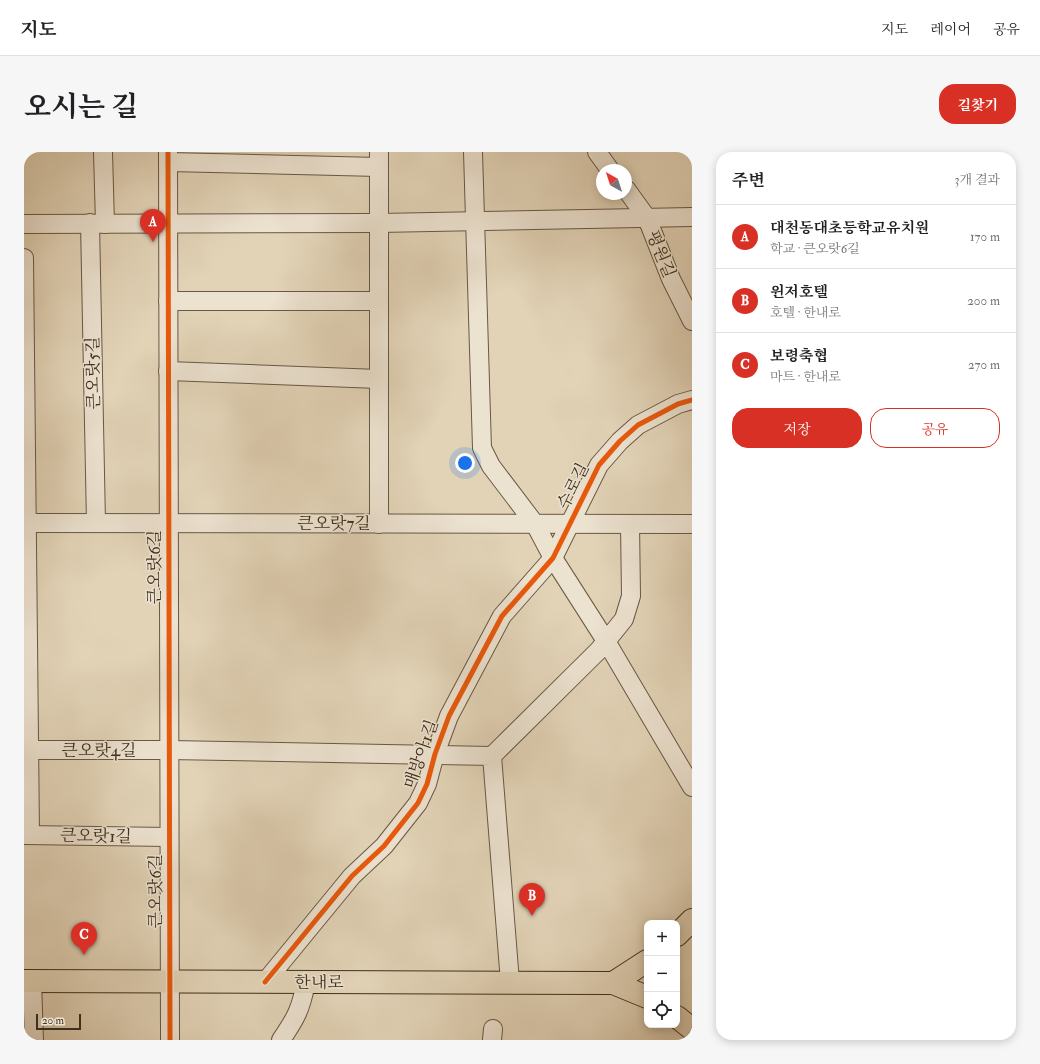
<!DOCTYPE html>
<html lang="ko">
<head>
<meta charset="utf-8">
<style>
	:root { --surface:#fff; --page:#f6f6f6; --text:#202124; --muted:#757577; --line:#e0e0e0; --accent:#d93025 }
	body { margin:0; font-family:"IM FELL Double Pica","Noto Serif KR",serif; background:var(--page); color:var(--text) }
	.controls { position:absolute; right:12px; bottom:12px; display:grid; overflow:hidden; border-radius:8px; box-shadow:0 2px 10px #0003 }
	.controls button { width:36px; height:36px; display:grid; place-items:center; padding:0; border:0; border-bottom:1px solid var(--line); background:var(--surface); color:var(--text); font:20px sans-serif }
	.compass { position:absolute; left:572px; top:12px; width:36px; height:36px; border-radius:50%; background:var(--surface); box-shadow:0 2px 10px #0003; rotate:321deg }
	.scale { position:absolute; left:12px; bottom:10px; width:45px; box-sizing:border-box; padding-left:4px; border:2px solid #3f2f1d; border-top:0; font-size:11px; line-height:14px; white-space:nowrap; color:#3f2f1d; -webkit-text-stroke:3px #ece2d0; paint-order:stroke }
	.you { position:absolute; left:441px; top:311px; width:14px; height:14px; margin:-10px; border:3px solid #fff; border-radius:50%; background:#1a73e8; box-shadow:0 0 0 6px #1a73e833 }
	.badge { display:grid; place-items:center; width:26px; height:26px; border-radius:50%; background:var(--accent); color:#fff; font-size:13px; font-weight:700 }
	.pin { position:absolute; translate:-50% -33px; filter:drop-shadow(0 1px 2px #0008) }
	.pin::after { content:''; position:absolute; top:21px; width:14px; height:12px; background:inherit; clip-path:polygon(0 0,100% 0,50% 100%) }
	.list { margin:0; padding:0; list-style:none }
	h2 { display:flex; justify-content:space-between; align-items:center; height:52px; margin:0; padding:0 16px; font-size:17px }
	h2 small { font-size:13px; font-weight:400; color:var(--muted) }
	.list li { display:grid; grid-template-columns:26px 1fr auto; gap:12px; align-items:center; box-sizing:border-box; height:64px; padding:0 16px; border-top:1px solid var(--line) }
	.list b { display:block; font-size:15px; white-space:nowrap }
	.list p { margin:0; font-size:13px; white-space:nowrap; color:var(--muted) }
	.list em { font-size:13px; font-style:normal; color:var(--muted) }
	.actions { display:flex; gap:8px; padding:12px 16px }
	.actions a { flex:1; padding:9px 0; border:1px solid var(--accent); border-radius:16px; text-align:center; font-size:14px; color:var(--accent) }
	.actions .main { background:var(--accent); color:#fff }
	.icon { flex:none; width:22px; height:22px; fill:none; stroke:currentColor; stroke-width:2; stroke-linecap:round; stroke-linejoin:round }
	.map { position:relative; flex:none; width:668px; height:888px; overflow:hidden; border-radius:16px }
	header { display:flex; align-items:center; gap:24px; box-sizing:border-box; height:56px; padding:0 20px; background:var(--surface); border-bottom:1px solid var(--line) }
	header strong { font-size:19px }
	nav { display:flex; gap:22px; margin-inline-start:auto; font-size:14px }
	.intro { display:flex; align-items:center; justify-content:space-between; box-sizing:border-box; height:96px; padding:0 24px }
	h1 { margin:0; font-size:28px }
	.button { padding:10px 18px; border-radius:16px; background:var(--accent); color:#fff; font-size:14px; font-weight:700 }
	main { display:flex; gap:24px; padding:0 24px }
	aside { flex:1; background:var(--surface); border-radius:16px; box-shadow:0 2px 10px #0003 }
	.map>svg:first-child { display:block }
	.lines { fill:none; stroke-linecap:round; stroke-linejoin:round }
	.minor-casing { stroke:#685844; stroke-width:20 }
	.major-casing { stroke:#3f2f1d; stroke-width:24 }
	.minor { stroke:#ece2d0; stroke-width:18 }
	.major { stroke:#e2d3b7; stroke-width:22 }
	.cycleway-casing { stroke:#ece2d0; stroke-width:8 }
	.cycleway { stroke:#e8590c; stroke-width:5 }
	.labels { text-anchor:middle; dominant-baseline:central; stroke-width:3; stroke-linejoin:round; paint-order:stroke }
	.street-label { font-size:17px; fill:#3f2f1d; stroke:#ece2d0 }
</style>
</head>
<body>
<header>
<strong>지도</strong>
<nav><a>지도</a><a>레이어</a><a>공유</a></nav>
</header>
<div class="intro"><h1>오시는 길</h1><a class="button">길찾기</a></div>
<main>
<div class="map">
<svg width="668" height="888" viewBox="0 0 668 888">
	<rect width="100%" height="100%" fill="#e2d3b7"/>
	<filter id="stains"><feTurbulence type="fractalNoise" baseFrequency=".005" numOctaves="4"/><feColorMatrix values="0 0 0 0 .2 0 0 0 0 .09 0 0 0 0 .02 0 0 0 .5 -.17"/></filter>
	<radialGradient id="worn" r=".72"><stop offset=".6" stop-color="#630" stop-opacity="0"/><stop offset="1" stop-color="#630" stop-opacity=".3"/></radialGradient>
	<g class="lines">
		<!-- minor casing -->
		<g class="minor-casing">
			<g id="minor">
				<path d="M79,0L81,72"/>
				<path d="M144,0L146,888"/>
				<path d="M355,0V372"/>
				<path d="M449,0L458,296L467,314L511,372L529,406L582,489L668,635"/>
				<path d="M573,0L586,18"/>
				<path d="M144,10L355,15"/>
				<path d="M602,37L623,66L647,127L668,169"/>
				<path d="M66,71L72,371"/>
				<path d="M0,72L355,71L668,65"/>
				<path d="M0,106L6,683"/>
				<path d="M144,149H355"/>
				<path d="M144,219L355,227"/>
				<path d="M0,371L668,372"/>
				<path d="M5,598H145L468,604L486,830"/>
				<path d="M468,604L575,498L600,467L607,444L606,372"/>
				<path d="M0,683L145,685"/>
				<path d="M8,829L10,888"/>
				<path d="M241,830L328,724L360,694L394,651L403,632L411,602L425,564L478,464L529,406L575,313L596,289L614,273L654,252L668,248"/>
				<path d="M257,888C272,866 277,857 282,830"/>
				<path d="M468,888L469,877"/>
			</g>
		</g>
		<!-- major casing -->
		<g class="major-casing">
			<g id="major">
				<path d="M653,783L668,768"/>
				<path d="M0,829L589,831L623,845"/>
				<path d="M589,831L623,809"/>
				<path d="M653,865L668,877"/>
			</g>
		</g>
		<!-- minor -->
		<use href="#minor" class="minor"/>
		<!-- major -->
		<use href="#major" class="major"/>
		<!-- cycleway casing -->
		<g class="cycleway-casing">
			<g id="cycleway">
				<path d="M144,0L146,888"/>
				<path d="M241,830L328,724L360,694L394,651L403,632L411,602L425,564L478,464L529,406L575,313L596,289L614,273L654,252L668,248"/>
			</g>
		</g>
		<!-- cycleway -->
		<use href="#cycleway" class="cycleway"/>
	</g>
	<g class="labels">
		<!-- street labels -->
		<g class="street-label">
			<text transform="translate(637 102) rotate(68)">평원길</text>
			<text transform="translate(69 221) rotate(-91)">큰오랏5길</text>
			<text transform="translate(549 334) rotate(-63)">수로길</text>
			<text x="310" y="371">큰오랏7길</text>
			<text transform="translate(130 415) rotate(-90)">큰오랏6길</text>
			<text x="75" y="598">큰오랏4길</text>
			<text transform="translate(397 602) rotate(-71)">매방아1길</text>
			<text transform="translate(72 684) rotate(1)">큰오랏1길</text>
			<text transform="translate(131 739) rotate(-90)">큰오랏6길</text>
			<text x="295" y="830">한내로</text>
		</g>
	</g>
	<rect width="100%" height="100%" filter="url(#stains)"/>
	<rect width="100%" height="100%" fill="url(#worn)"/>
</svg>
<div class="controls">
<button>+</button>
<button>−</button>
<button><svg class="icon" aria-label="locate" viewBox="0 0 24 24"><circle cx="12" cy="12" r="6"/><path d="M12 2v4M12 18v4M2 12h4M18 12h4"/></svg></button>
</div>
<svg class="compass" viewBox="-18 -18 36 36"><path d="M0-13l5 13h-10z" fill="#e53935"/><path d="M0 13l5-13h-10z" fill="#757577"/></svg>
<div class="scale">20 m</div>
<div class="you"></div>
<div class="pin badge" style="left:129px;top:90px">A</div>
<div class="pin badge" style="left:508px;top:764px">B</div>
<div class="pin badge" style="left:60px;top:803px">C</div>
</div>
<aside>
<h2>주변<small>3개 결과</small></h2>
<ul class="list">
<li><span class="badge">A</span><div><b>대천동대초등학교유치원</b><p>학교 · 큰오랏6길</p></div><em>170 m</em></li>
<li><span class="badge">B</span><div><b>윈저호텔</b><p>호텔 · 한내로</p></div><em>200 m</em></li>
<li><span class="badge">C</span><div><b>보령축협</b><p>마트 · 한내로</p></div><em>270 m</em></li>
</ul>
<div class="actions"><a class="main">저장</a><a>공유</a></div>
</aside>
</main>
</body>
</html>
